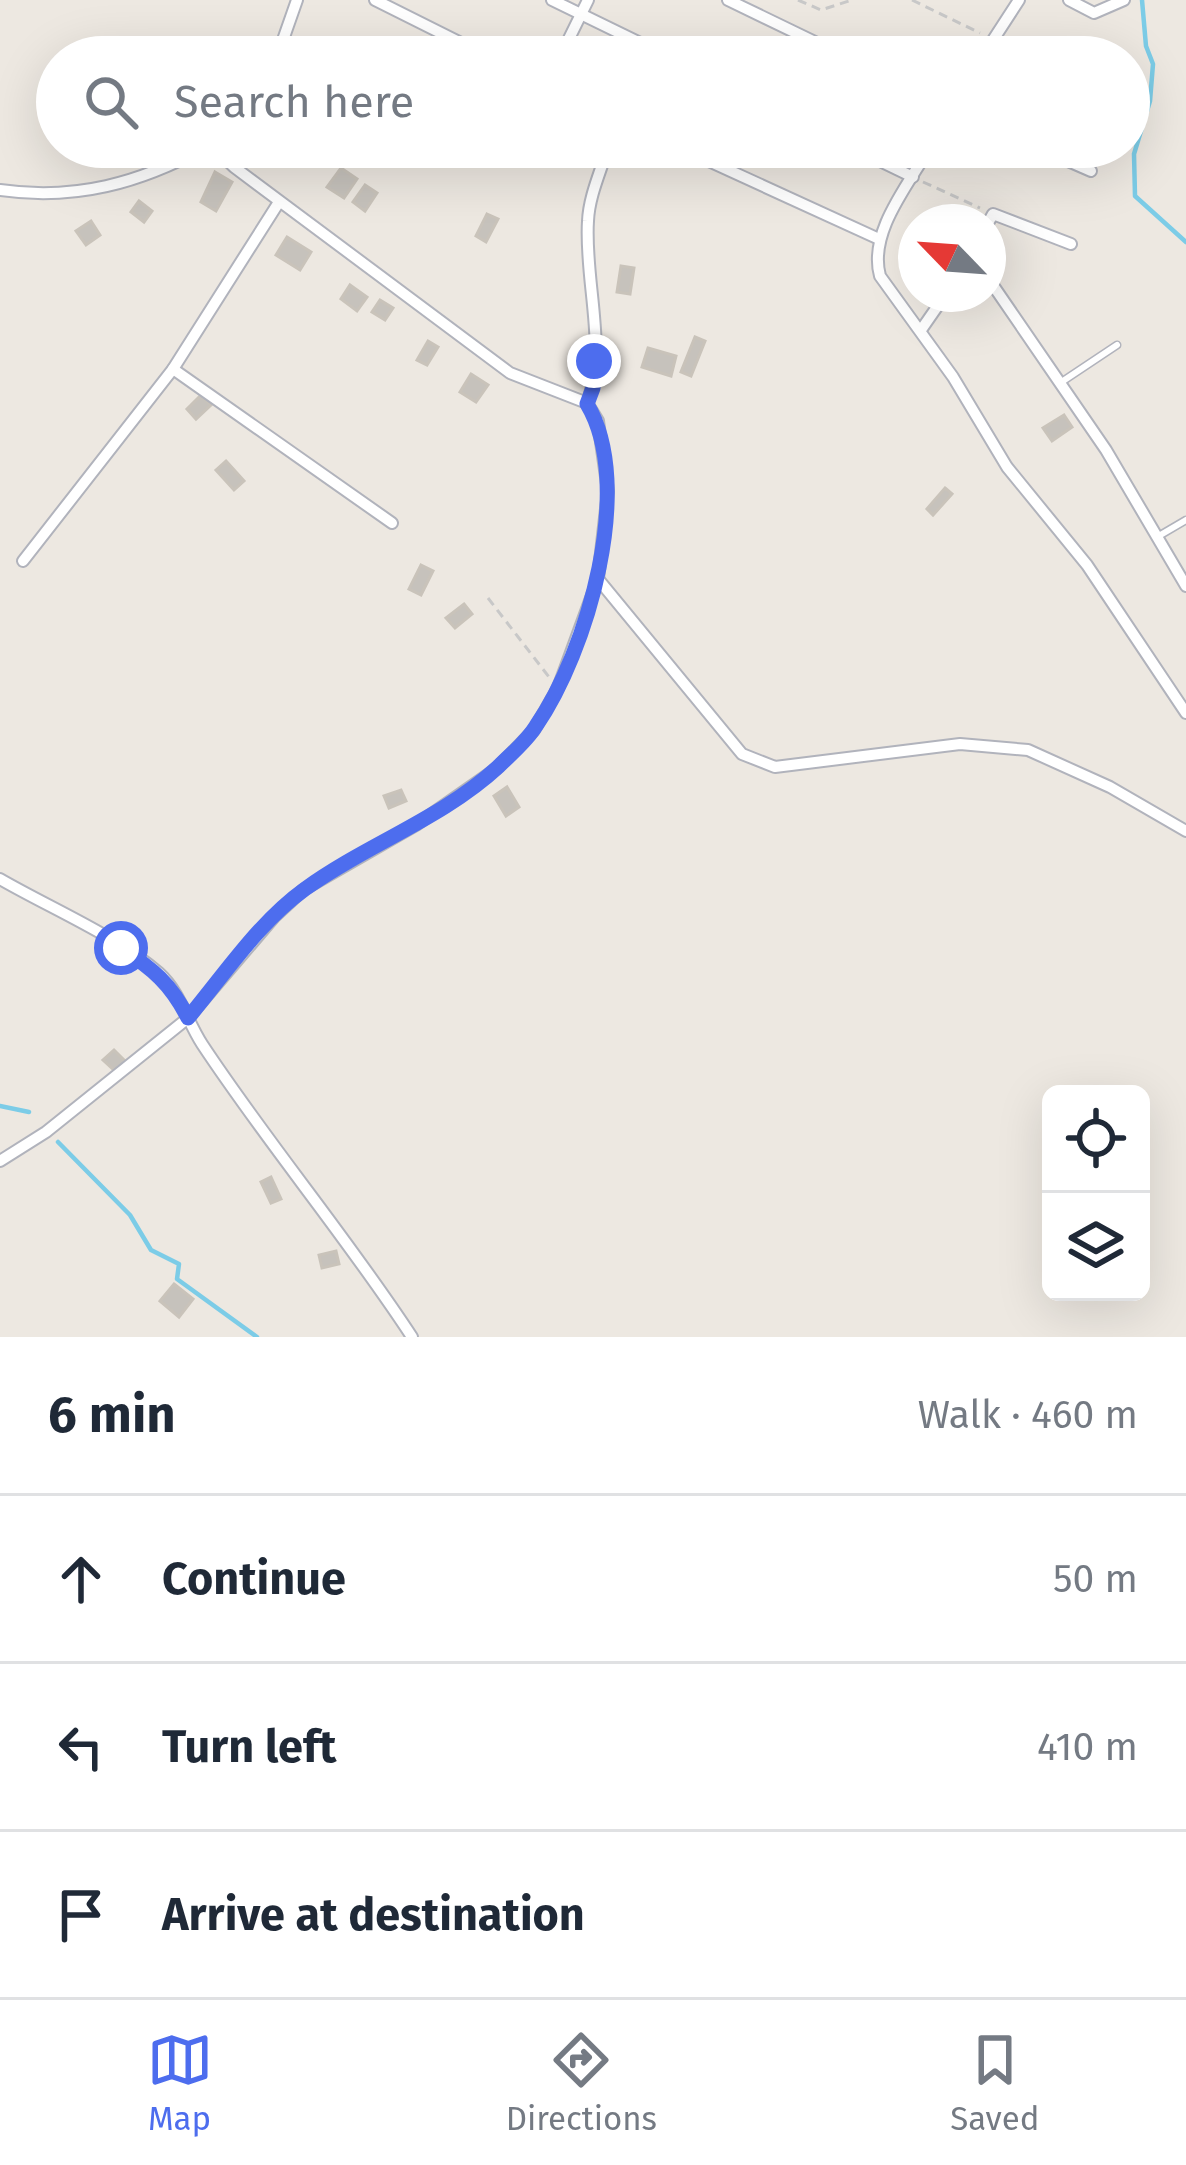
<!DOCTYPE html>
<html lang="en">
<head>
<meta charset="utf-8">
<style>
	:root { --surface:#fff; --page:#f2f2f3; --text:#1f2937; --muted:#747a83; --line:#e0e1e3; --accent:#4d6dee }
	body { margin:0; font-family:"Fira Sans",sans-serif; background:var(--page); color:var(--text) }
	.controls { position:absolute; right:36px; bottom:36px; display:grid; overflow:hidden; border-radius:18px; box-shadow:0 12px 48px #0002 }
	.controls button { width:108px; height:108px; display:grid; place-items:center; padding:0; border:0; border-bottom:3px solid var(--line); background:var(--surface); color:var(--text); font:60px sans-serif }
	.compass { position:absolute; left:898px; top:204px; width:108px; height:108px; border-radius:50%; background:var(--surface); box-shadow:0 12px 48px #0002; rotate:295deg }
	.stop { position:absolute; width:36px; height:36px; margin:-27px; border:9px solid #4d6dee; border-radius:50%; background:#fff }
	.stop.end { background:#4d6dee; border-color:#fff; box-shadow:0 3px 12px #0008 }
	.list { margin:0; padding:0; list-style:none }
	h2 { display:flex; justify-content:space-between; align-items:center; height:156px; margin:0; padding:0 48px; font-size:51px }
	h2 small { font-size:39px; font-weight:400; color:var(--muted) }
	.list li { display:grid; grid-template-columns:78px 1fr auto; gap:36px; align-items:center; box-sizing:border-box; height:168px; padding:0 48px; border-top:3px solid var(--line) }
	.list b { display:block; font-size:45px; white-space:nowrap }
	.list em { font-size:39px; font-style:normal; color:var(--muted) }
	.icon { flex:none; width:66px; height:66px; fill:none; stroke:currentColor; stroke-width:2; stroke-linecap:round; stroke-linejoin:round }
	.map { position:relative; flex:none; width:1186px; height:1337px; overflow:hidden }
	.search { position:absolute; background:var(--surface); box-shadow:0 12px 48px #0002; left:36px; right:36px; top:36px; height:132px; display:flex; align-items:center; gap:30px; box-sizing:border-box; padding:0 42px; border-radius:66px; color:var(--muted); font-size:45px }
	.sheet { height:660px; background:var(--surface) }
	nav { display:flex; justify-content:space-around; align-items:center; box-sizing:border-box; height:168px; border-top:3px solid var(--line); background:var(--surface); font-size:33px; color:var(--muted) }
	nav a { display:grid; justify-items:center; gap:6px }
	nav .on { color:var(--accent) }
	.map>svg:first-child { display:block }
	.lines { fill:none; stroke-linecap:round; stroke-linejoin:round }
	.stream { stroke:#7ccce7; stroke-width:4.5 }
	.building { fill:#c6c2bc; stroke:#c9c3ba; stroke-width:3 }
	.service-casing { stroke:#b1b3bc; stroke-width:9 }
	.minor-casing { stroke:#b1b3bc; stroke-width:14 }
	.path { stroke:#c8c8c8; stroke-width:3; stroke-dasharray:9 6; stroke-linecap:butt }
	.service { stroke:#fff; stroke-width:6 }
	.minor { stroke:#fff; stroke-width:10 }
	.route { stroke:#4d6dee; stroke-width:15 }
</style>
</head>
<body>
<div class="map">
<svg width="1186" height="1337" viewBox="0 0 1186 1337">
	<rect width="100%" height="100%" fill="#ede8e1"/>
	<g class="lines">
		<!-- stream -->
		<g class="stream">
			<path d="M1142,0L1146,46L1153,64L1150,101L1134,154L1135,196L1186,242"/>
			<path d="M0,1106L29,1112"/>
			<path d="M58,1142L130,1215L151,1250L179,1264L177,1279L257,1337"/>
		</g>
	</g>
	<!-- building -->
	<g class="building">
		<path d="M341,168L357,179L344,198L327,187Z"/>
		<path d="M215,172L232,182L216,211L201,202Z"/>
		<path d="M365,185L377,193L365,211L353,202Z"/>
		<path d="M139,201L152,211L144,222L131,212Z"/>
		<path d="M487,214L498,219L486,242L476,236Z"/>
		<path d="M91,221L100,235L86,245L76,231Z"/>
		<path d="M287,237L311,252L300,270L276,255Z"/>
		<path d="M621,266L634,268L630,294L617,292Z"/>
		<path d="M350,285L367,297L357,311L341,299Z"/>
		<path d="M380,300L393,308L385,320L372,312Z"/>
		<path d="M695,337L705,341L691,376L681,372Z"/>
		<path d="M428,341L438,347L427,365L417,360Z"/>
		<path d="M648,348L676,356L671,376L642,367Z"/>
		<path d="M471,374L488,385L476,402L460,392Z"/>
		<path d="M201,395L211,405L196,419L187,409Z"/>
		<path d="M1064,415L1072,427L1052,441L1043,428Z"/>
		<path d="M226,461L244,481L234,490L216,470Z"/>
		<path d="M945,488L952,494L933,515L927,509Z"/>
		<path d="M421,565L433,571L421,595L409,589Z"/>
		<path d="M464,604L472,614L455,628L446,618Z"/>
		<path d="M507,787L519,807L506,816L494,796Z"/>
		<path d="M401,790L406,801L389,808L384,796Z"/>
		<path d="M114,1050L126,1062L116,1072L103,1060Z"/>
		<path d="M271,1177L281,1199L271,1203L261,1182Z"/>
		<path d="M336,1251L339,1264L322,1268L319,1255Z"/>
		<path d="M174,1284L193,1299L179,1317L160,1301Z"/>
	</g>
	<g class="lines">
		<!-- service casing -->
		<g class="service-casing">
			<g id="service">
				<path d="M1060,383L1117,345"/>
				<path d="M1157,537L1186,520"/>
			</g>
		</g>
		<!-- minor casing -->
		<g class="minor-casing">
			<g id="minor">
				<path d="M375,0L489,57"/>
				<path d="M552,0L669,57"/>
				<path d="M728,0L846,57"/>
				<path d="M1069,0L1094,13L1124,0"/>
				<path d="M284,42L315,57"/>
				<path d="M277,57L297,0"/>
				<path d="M560,57L588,0"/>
				<path d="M982,57L1019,0"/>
				<path d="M502,147L511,152L521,147"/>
				<path d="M678,147L879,239"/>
				<path d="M851,147L913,177"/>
				<path d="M930,147C909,184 868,232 880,276L953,377L1007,467L1087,565L1186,713"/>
				<path d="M1036,147L1091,171"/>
				<path d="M0,190C75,201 140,183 206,147"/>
				<path d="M988,223L993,214L1071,244"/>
				<path d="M988,278L1106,450L1186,586"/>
				<path d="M921,330L946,294"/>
				<path d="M173,369L392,523"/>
				<path d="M587,403C608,348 584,280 588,221C589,196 601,171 608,147"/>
				<path d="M23,561L173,369L279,202"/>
				<path d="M598,579L742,754L775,767L960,744L1028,750L1110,787L1186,831"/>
				<path d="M0,879C50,908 117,936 159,973C180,992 187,1021 202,1044C268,1144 346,1236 412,1337"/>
				<path d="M0,1161L46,1132L188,1018L275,916L303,890L416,825L496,769L534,730L558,688L598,579L608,491L598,421L587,403L510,373L234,167L213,147"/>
			</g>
		</g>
		<!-- path -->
		<g class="path">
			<path d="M798,0L821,10L852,0"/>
			<path d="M912,0L980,33"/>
			<path d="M923,182L980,208"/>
			<path d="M488,598L549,677"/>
		</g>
		<!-- service -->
		<use href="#service" class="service"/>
		<!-- minor -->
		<use href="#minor" class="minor"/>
	</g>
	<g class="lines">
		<!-- route -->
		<path class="route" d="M121,948C153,969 171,984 188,1018C224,975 259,922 305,889C367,844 442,819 499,766C511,754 527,741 536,726C587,652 636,486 587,404L593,388L594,361"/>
	</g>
</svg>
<div class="controls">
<button><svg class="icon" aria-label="locate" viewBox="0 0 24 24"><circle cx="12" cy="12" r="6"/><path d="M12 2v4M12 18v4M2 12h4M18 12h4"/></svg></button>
<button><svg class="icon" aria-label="layers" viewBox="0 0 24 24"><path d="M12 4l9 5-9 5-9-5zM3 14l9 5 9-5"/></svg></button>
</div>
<svg class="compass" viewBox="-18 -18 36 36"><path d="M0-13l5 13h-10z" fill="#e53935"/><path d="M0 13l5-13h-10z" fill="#747a83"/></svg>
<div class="stop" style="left:121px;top:948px"></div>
<div class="stop end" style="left:594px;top:361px"></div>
<div class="search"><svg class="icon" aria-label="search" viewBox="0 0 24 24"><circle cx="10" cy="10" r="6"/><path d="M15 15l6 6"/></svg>Search here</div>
</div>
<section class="sheet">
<h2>6 min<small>Walk · 460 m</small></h2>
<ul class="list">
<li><svg class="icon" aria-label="ahead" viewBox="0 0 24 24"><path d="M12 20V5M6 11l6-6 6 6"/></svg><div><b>Continue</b></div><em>50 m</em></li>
<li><svg class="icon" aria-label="left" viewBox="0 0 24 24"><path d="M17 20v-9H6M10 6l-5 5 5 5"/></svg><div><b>Turn left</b></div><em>410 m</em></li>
<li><svg class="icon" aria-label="arrive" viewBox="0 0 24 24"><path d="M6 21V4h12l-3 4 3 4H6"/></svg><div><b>Arrive at destination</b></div></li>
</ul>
</section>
<nav>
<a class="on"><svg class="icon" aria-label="map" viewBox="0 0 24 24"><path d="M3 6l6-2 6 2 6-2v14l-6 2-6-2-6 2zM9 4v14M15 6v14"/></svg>Map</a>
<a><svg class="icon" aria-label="directions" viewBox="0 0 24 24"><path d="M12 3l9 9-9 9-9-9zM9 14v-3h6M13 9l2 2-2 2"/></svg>Directions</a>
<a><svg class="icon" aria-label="saved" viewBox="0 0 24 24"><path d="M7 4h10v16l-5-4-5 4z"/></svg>Saved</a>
</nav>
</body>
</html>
